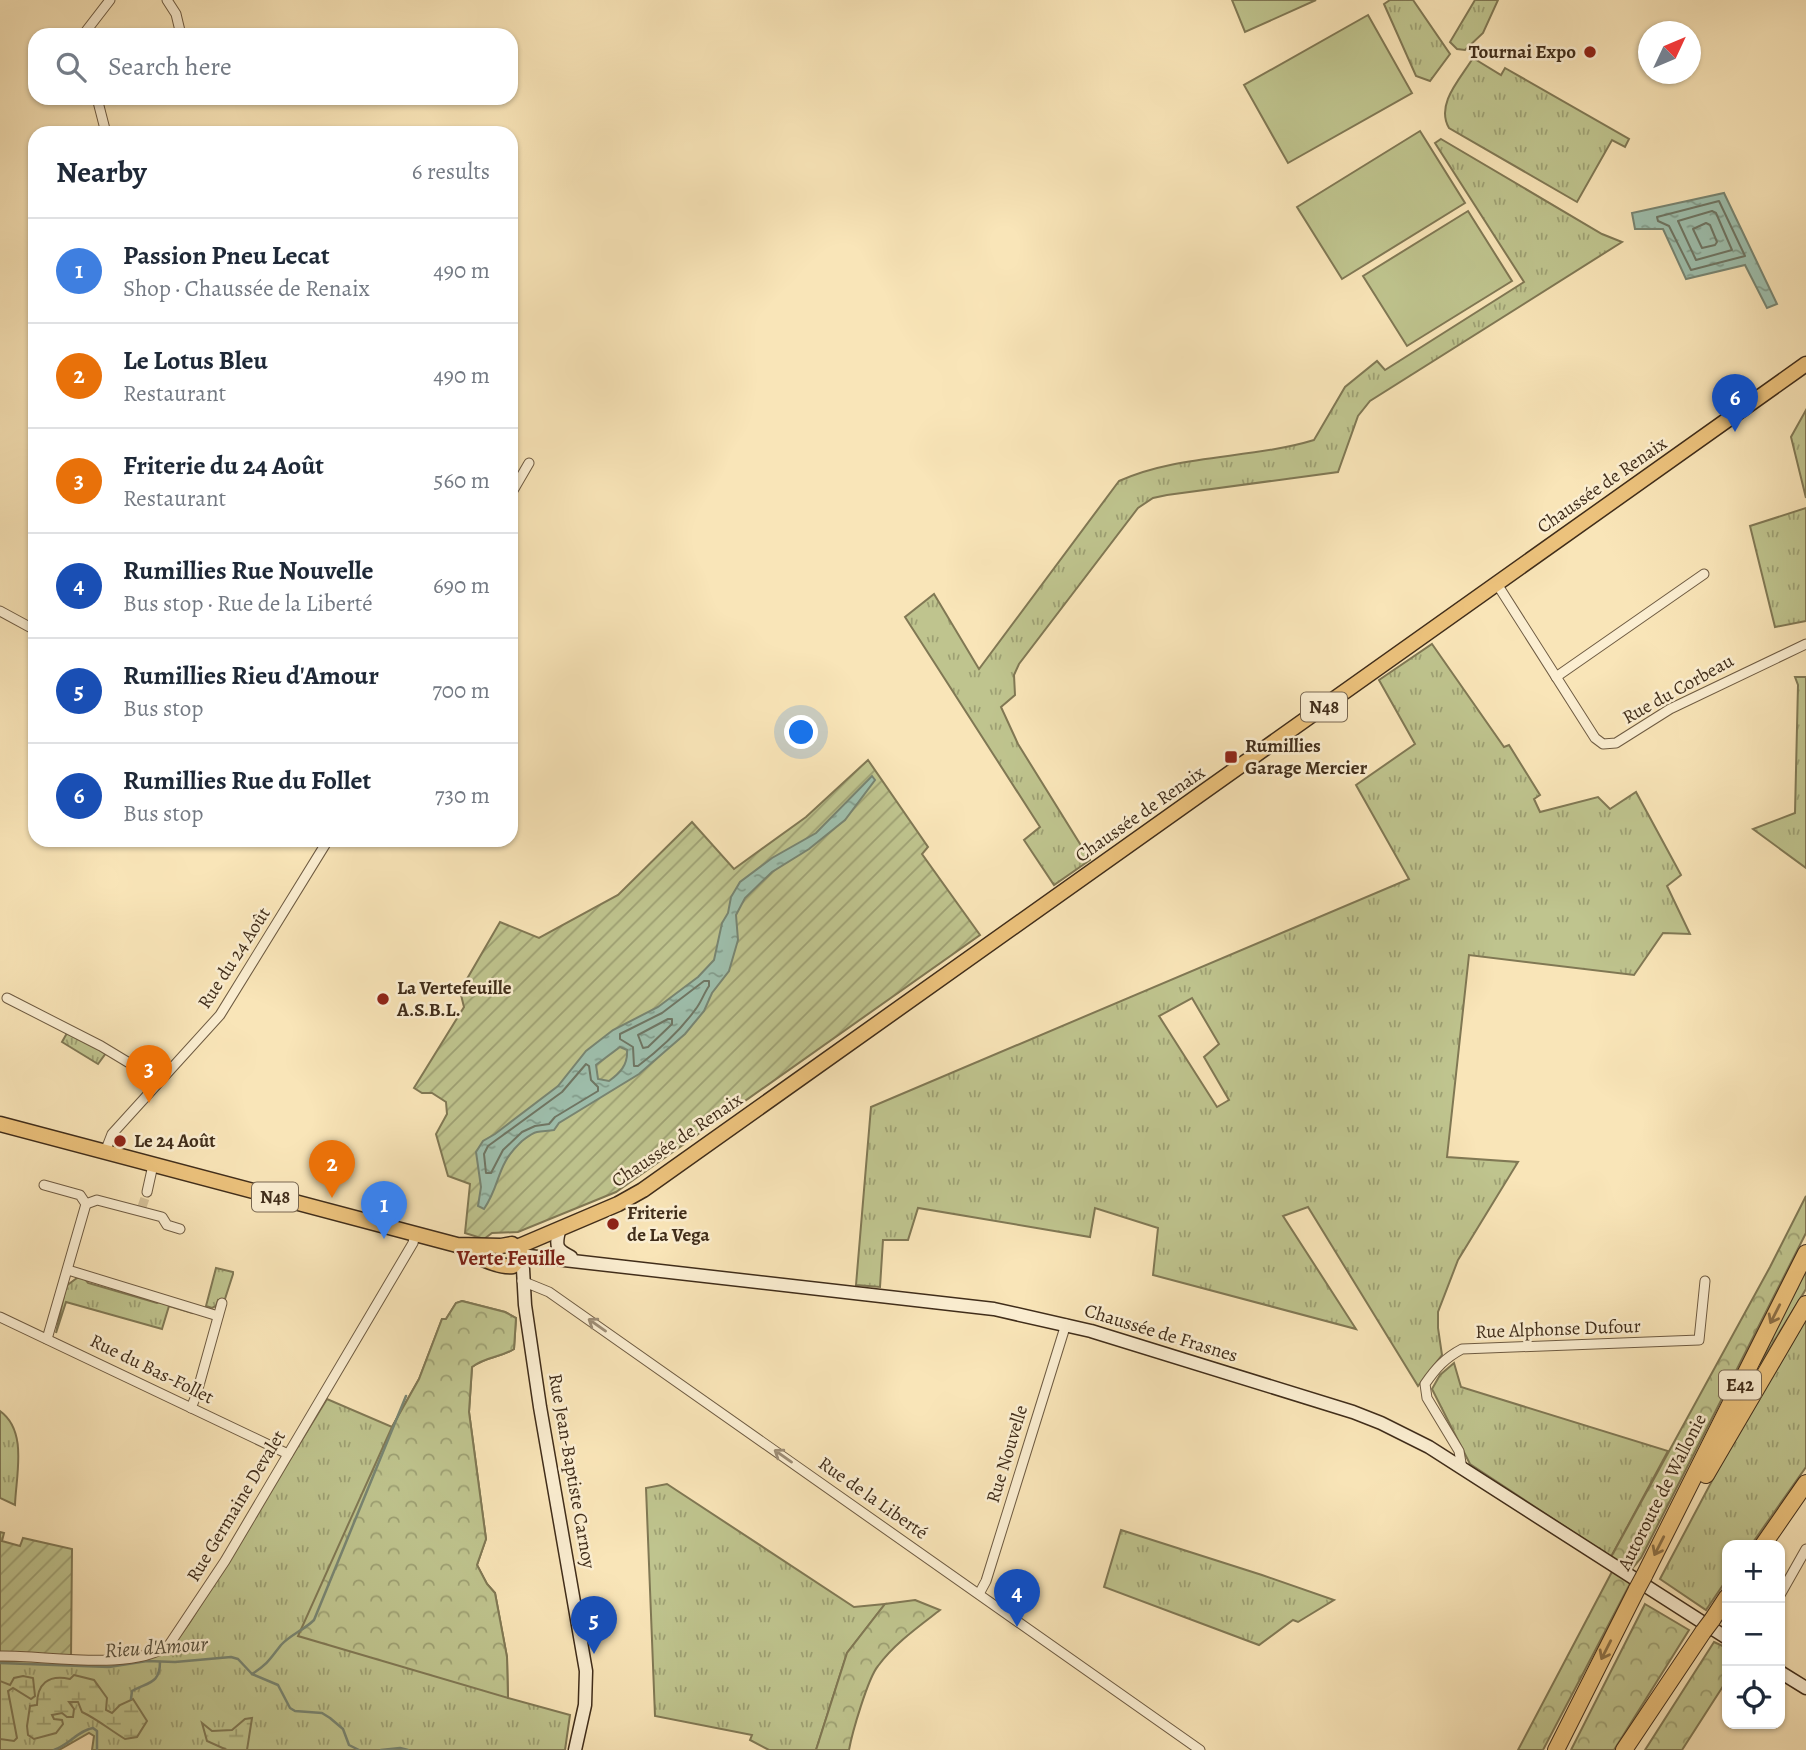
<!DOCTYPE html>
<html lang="en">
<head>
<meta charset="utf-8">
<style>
	:root { --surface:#fff; --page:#f2f2f3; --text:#1f2937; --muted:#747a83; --line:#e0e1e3; --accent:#d93025 }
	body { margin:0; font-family:Alegreya,serif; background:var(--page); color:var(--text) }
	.controls { position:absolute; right:21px; bottom:21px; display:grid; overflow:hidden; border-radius:14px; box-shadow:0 2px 5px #0004 }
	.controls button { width:63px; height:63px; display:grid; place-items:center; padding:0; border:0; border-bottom:2px solid var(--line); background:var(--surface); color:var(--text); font:35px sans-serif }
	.compass { position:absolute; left:1638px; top:21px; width:63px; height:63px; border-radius:50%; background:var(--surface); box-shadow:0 2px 5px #0004; rotate:46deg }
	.you { position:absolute; left:802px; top:733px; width:24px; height:24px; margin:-18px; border:5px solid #fff; border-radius:50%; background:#1a73e8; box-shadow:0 0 0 10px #1a73e833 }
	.badge { display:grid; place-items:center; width:46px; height:46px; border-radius:50%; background:var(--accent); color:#fff; font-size:23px; font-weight:700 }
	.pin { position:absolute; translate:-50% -58px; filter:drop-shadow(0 2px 4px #0008) }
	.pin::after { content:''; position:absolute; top:37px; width:24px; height:21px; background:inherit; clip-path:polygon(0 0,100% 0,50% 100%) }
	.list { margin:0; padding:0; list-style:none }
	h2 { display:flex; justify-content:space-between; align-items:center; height:91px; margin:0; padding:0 28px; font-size:30px }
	h2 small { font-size:23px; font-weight:400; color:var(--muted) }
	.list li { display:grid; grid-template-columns:46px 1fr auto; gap:21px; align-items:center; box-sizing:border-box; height:105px; padding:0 28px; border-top:2px solid var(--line) }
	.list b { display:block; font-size:26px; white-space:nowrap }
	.list p { margin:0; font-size:23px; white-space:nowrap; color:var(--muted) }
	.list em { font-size:23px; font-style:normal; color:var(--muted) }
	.icon { flex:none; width:38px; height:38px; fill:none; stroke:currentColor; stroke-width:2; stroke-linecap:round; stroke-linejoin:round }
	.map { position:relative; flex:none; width:1806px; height:1750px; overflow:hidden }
	.search { position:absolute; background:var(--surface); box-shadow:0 2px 5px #0004; left:28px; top:28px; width:490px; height:77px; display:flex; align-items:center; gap:18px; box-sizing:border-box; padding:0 24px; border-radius:21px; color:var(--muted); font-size:26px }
	.panel { position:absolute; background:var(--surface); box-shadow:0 2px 5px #0004; left:28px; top:126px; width:490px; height:721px; border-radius:21px }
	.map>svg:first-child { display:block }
	.grass { fill:url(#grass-tufts); stroke:#807854; stroke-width:2; fill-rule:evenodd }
	.forest { fill:url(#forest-crowns); stroke:#807854; stroke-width:2 }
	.wetland { fill:url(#wetland-marsh); stroke:#807854; stroke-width:2 }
	.garden { fill:url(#garden-furrows); stroke:#807854; stroke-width:2 }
	.pitch { fill:#bfc48e; stroke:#807854; stroke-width:2 }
	.water { fill:url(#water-ripples); stroke:#788572; stroke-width:2; fill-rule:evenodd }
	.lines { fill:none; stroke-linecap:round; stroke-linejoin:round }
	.shore { stroke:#6f7664; stroke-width:2 }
	.stream { stroke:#788572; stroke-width:2.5 }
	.street-tunnel { stroke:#d4c098; stroke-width:9; stroke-dasharray:9 4.5; stroke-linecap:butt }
	.street-casing { stroke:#6e5b42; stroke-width:11 }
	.secondary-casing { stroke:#402d1a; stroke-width:15 }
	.primary-casing { stroke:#402d1a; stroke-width:17 }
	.highway-casing { stroke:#402d1a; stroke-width:18 }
	.street { stroke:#fbeed1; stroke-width:9 }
	.secondary { stroke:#fbeed1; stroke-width:12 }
	.primary { stroke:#ecc27c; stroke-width:14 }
	.highway { stroke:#ecc27c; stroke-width:16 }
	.highway-bridge-casing { stroke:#402d1a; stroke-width:18; stroke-linecap:butt }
	.highway-bridge { stroke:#ecc27c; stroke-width:16 }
	.oneway { stroke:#8d7046 }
	.oneway2 { stroke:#9e8e76 }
	.poi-dot { fill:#8f2418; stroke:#fbeed1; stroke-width:2.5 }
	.labels { text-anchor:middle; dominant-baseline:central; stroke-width:5; stroke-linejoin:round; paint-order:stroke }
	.shield { fill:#fbeed1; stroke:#786751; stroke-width:2 }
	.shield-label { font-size:18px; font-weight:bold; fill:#402d1a }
	.poi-label { font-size:19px; font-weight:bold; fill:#402d1a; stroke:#fbeed1; text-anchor:start }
	.street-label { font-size:19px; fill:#402d1a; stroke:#fbeed1 }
	.neighbourhood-label { font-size:21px; font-weight:bold; fill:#7a1f14; stroke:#fbeed1 }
	.water-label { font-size:21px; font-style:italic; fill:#58523f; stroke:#fbeed1 }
</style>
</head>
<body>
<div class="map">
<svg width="1806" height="1750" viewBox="0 0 1806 1750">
	<defs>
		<pattern id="grass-tufts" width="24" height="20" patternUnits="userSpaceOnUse" patternTransform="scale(1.75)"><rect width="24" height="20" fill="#bfc48e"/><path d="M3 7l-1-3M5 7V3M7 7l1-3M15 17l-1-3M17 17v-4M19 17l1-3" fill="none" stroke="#9da073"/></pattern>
		<pattern id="forest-crowns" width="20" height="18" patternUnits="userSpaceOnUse" patternTransform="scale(1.75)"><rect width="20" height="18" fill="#bfc48e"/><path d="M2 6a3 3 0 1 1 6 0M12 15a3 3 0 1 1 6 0" fill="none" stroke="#9da073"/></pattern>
		<pattern id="wetland-marsh" width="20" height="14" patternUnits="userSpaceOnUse" patternTransform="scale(1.75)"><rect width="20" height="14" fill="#bfc48e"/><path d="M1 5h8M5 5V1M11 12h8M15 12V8" fill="none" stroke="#9da073"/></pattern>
		<pattern id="garden-furrows" width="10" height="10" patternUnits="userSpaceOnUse" patternTransform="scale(1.75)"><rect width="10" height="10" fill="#bfc48e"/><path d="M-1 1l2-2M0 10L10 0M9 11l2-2" fill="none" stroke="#9da073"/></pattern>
		<pattern id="water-ripples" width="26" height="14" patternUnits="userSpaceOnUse" patternTransform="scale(1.75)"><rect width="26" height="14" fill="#9ebfad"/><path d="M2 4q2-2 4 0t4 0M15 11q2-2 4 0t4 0" fill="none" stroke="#829c8c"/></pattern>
	</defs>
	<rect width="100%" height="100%" fill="#f9e5b8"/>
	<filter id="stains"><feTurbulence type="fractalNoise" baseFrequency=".00286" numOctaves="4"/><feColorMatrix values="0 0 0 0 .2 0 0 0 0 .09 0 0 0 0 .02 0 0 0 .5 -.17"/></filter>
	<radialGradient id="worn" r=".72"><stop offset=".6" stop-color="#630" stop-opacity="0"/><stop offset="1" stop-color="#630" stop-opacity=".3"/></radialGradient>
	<!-- grass -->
	<g class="grass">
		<path d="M1390,0H1413L1450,54L1430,81L1416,76L1384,4Z"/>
		<path d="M1475,0H1498L1483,33L1465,50L1457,49L1450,42Z"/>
		<path d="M1473,58L1501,75L1505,68L1629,139L1625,147L1612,140L1577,202L1449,128C1435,104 1461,78 1473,58Z"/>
		<path d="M1441,139L1602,234L1622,242L1370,401L1358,416L1338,472L1167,495L1153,498L1138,508L1019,664L1014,675L1015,695L1001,707L1018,744L1090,860L1054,885L1024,840L1040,827L905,617L934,594L979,669L1119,481C1178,454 1252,459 1314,440L1345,387L1377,361L1385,370L1524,282L1435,143Z"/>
		<path d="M1806,410V498L1791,437Z"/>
		<path d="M1806,508V621L1775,627L1750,526Z"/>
		<path d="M1432,644L1504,747L1509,745L1540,795L1534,799L1540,812L1598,797L1610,809L1636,792L1681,875L1667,886L1690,934L1663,933L1634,975L1469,955L1447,1157L1518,1162L1458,1260L1438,1312V1328L1442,1355L1418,1386L1308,1207L1283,1216L1356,1329L1153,1275L1158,1228L1095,1208L1090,1237L918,1208L908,1240H883L880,1287L856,1285L871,1107L1409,879L1356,785L1415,744L1379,680ZM1192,998L1219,1044L1204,1057L1229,1100L1217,1107L1159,1016Z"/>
		<path d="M1795,677H1806V868L1753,829L1795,813L1798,685Z"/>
		<path d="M67,1033L106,1053L98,1064L62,1042Z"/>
		<path d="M1806,1266V1289L1760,1364L1758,1362Z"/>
		<path d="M216,1268L233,1272V1274L224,1302L218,1300L216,1306L212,1308L206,1306Z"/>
		<path d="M77,1278H84L88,1283L157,1303L162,1301L192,1311V1313L169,1306L162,1329L66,1302L56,1333L66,1286Z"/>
		<path d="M462,1301L505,1312L516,1318L514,1349C500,1358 487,1356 472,1367L469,1412L486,1539L477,1565L487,1584L495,1593L507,1657L508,1698L570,1715L565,1750H92L94,1736L89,1733L59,1750H0V1662L159,1655L174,1644L190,1622L327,1399L392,1427L419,1379L442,1319H446L456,1303Z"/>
		<path d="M1806,1316V1467L1751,1545H1727V1579L1706,1610L1660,1579L1758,1394Z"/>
		<path d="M1454,1363L1461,1387L1668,1451L1611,1557L1470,1464L1432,1389L1440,1375Z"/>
		<path d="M0,1411C28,1431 16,1475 15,1505L0,1498Z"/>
		<path d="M667,1484L854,1607L885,1604L847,1653L816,1750H769L750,1740L752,1735L655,1716L646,1488Z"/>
		<path d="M1121,1530L1262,1575L1334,1600L1298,1622L1293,1620L1259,1645L1104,1587Z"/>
	</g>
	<!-- forest -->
	<g class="forest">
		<path d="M1806,1196V1233L1641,1558L1631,1570L1611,1557L1770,1267Z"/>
		<path d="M462,1301L505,1312L516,1318L514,1349C500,1358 487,1356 472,1367L469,1412L486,1539L477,1565L487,1584L495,1593L507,1657L508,1698L298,1636L392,1427L419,1379L442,1319H446L456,1303Z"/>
		<path d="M1615,1566L1633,1578L1543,1750H1518Z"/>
		<path d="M915,1600L940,1610C918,1627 894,1644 878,1666C868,1678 852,1733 849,1750H816L847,1653L885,1604Z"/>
		<path d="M1645,1604L1689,1630L1614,1750H1571Z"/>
		<path d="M1714,1642L1727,1648V1680L1682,1750H1645Z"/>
	</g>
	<!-- wetland -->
	<g class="wetland">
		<path d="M74,1675L94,1680L107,1698L106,1710L112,1713L120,1705L133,1699L147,1721L137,1737L125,1739C110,1730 97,1719 82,1712L78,1702H69L74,1709L73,1717H67L62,1713L52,1715L54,1719L62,1720L63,1724L56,1733L34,1739L28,1735L27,1726L30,1706L37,1705C37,1684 48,1674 70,1679Z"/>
		<path d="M23,1676L33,1678L35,1696L31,1699L13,1688L8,1691L17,1738L14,1741L0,1739V1681L10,1685L14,1678Z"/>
		<path d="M252,1718L247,1750H227L207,1741L202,1723L212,1731L232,1730L245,1719Z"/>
	</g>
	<!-- garden -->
	<g class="garden">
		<path d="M868,760L928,847L922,854L980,935L616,1192L518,1232L492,1233L484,1239L465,1233L470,1184L448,1176L436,1134L447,1114L446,1102L432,1093H422L414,1088L464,1007L460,991L500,922L539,938L618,895L692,822L734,869L806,817Z"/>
		<path d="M0,1532L4,1533L2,1541L20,1546L23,1538L72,1549L71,1659H0Z"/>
	</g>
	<!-- pitch -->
	<g class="pitch">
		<path d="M1232,0H1316L1245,32Z"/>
		<path d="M1368,15L1412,93L1288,163L1244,85Z"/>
		<path d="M1420,131L1465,203L1342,279L1297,207Z"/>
		<path d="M1468,211L1512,281L1407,346L1363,276Z"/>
	</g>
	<!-- water -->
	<g class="water">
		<path d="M1724,193L1777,304L1767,308L1745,265L1686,279L1663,229H1635L1632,213Z"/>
		<path d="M872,776L875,780L845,820L809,849L772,872L745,898L736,915L738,940L729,971L712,993L704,1011L685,1034L639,1074L559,1123L554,1130C548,1131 542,1131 537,1132C532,1133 526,1138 522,1141C495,1166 502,1182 484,1209L478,1206L481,1187L476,1152L483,1141L495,1134L558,1086L586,1051L613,1030L658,1007L698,977L714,960L722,923L728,913L731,897L740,882L772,858L816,833ZM620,1047L627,1050C628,1065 620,1073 609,1081L598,1079L596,1065Z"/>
	</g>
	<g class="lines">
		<!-- shore -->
		<g class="shore">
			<path d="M1719,201L1745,256L1691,270L1669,226L1658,221L1657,217Z"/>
			<path d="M1712,211L1716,213L1732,250L1696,260L1678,221Z"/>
			<path d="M1706,223L1710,225L1717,242L1715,245L1702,248L1693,229Z"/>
			<path d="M704,981H709V986C704,993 701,1003 695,1010C679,1032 659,1050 638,1066H634L633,1047L620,1039V1034L662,1013Z"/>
			<path d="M668,1019H672V1024L648,1047L643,1048L638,1035Z"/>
			<path d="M586,1064L589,1066L591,1080L598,1087V1091L555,1117L549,1124L535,1126L522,1132L503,1150L491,1173H486L484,1154L488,1146L562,1092Z"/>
		</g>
		<!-- stream -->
		<g class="stream">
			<path d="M0,1663L109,1667L147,1661L175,1662L231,1657L238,1659L252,1674L278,1685L290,1708L295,1711L322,1713L330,1718L343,1729L349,1745L359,1750"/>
			<path d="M252,1674C268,1664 270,1659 281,1645C290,1635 304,1630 314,1620L406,1396"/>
			<path d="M131,1699L132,1691C148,1682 160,1684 160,1662"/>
			<path d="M54,1750C70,1744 79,1730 93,1728L97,1731V1750"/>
			<path d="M381,1750L400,1748L408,1750"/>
		</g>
		<!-- street-tunnel -->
		<path class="street-tunnel" d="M142,1207L147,1192"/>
		<!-- street casing -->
		<g class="street-casing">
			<g id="street">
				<path d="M167,0L176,14L181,35"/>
				<path d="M83,35L110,0"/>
				<path d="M97,98L106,133"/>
				<path d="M511,494L529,463"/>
				<path d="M1497,584L1595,738L1603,744L1616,743L1670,709L1806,644"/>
				<path d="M0,611L35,630"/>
				<path d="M1556,677L1704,574"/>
				<path d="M7,998L101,1046L159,1081"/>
				<path d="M105,1152L112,1134L220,1015L328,840"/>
				<path d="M44,1185L80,1195L86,1204L97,1200L162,1217L167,1225L180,1229"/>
				<path d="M147,1192L153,1165"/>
				<path d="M68,1270L218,1316"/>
				<path d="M522,1281L549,1292L1200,1750"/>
				<path d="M0,1317L288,1454"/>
				<path d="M47,1339L86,1204"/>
				<path d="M191,1408L196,1396L222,1303"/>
				<path d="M1462,1469L1459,1451L1427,1398L1425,1384C1436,1368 1445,1358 1462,1349L1699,1340L1705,1281"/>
				<path d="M979,1594L986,1581L1066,1324"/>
				<path d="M1780,1595L1806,1549"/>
				<path d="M0,1656C46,1655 131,1672 169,1645L225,1561L413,1243L415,1234"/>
			</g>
		</g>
		<!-- secondary casing -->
		<g class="secondary-casing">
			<g id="secondary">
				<path d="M559,1231C555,1247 557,1250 571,1257"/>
				<path d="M520,1255L994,1309L1091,1331L1353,1412L1381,1423L1429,1447L1727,1638"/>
				<path d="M519,1261L523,1269L525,1305L540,1407L586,1671L585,1705L575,1750"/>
				<path d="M1780,1672L1806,1688"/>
			</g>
		</g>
		<!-- primary casing -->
		<g class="primary-casing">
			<g id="primary">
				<path d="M0,1124L457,1245L501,1246L512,1244L520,1251V1258L513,1266C497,1268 471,1254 457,1245"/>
				<path d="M517,1247L618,1204L643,1190L1806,364"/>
			</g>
		</g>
		<!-- highway casing -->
		<g class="highway-casing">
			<g id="highway">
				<path d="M1706,1475L1806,1304"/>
				<path d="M1763,1545L1806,1483"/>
				<path d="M1644,1576L1806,1253"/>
				<path d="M1712,1620L1727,1597"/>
				<path d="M1556,1750L1637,1589"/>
				<path d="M1624,1750L1703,1632"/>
			</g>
		</g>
		<!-- street -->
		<use href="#street" class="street"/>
		<!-- secondary -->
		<use href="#secondary" class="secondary"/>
		<!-- primary -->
		<use href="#primary" class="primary"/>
		<!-- highway -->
		<use href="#highway" class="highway"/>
		<!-- highway-bridge casing -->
		<g class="highway-bridge-casing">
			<g id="highway-bridge">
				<path d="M1637,1589L1644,1576"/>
				<path d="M1703,1632L1712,1620"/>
			</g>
		</g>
		<!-- highway-bridge -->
		<use href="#highway-bridge" class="highway-bridge"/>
	</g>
	<!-- one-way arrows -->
	<defs><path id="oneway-shaft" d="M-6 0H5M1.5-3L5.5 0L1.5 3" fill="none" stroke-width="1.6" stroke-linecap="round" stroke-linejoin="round" transform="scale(1.75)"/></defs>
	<g class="oneway">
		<use href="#oneway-shaft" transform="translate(1775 1314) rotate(117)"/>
		<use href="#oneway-shaft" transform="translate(1659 1546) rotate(117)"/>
		<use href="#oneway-shaft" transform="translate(1606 1650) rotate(117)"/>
	</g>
	<g class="oneway2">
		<use href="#oneway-shaft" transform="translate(597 1325) rotate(-145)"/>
		<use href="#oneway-shaft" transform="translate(783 1456) rotate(-145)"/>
	</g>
	<!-- markers -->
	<g class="poi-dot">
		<circle cx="1590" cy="52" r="7"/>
		<rect x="1224" y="750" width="14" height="14" rx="3.5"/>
		<circle cx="383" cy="999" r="7"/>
		<circle cx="120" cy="1141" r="7"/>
		<circle cx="613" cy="1224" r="7"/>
	</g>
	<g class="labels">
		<!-- shield labels -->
		<g class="shield">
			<rect x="1301" y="692.5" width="46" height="29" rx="5"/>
			<rect x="252" y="1182.5" width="46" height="29" rx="5"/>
			<rect x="1719" y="1370.5" width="42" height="29" rx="5"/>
		</g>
		<g class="shield-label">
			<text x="1324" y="707">N48</text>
			<text x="275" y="1197">N48</text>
			<text x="1740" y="1385">E42</text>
		</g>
		<!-- poi labels -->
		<g class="poi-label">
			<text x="1576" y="52" text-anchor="end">Tournai Expo</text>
			<text x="1245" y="746">Rumillies<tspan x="1245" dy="22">Garage Mercier</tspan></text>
			<text x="397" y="988">La Vertefeuille<tspan x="397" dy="22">A.S.B.L.</tspan></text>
			<text x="134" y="1141">Le 24 Août</text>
			<text x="627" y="1213">Friterie<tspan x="627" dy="22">de La Vega</tspan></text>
		</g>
		<!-- street labels -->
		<g class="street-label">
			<text transform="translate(1602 485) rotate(-35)">Chaussée de Renaix</text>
			<text transform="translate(1678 689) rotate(-29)">Rue du Corbeau</text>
			<text transform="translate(1140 814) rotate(-35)">Chaussée de Renaix</text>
			<text transform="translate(234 958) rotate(-57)">Rue du 24 Août</text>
			<text transform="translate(677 1140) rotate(-34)">Chaussée de Renaix</text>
			<text transform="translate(1558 1329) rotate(-2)">Rue Alphonse Dufour</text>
			<text transform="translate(1161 1333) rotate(17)">Chaussée de Frasnes</text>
			<text transform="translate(152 1369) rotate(26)">Rue du Bas-Follet</text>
			<text transform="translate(1007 1454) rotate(-73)">Rue Nouvelle</text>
			<text transform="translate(572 1471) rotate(80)">Rue Jean-Baptiste Carnoy</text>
			<text transform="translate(1662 1492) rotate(-63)">Autoroute de Wallonie</text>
			<text transform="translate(873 1498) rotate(35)">Rue de la Liberté</text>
			<text transform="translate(236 1506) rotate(-59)">Rue Germaine Devalet</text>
		</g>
		<!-- neighbourhood labels -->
		<g class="neighbourhood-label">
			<text x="511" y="1258">Verte Feuille</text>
		</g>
		<!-- water labels -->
		<g class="water-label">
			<text transform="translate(156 1647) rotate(-4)">Rieu d'Amour</text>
		</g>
	</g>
	<rect width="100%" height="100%" filter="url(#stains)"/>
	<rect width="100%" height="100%" fill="url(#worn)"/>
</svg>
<div class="controls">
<button>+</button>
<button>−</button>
<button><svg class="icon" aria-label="locate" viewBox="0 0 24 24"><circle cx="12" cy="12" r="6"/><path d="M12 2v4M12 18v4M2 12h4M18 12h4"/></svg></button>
</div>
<svg class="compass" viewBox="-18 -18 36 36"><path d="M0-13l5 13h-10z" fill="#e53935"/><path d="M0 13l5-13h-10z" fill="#747a83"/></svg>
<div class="you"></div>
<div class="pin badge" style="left:384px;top:1239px;background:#3f7fe0">1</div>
<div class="pin badge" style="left:332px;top:1198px;background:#e8710a">2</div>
<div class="pin badge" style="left:149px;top:1103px;background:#e8710a">3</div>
<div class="pin badge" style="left:1017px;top:1627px;background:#1a4fb4">4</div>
<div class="pin badge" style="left:594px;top:1654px;background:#1a4fb4">5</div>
<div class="pin badge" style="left:1735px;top:432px;background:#1a4fb4">6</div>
<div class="search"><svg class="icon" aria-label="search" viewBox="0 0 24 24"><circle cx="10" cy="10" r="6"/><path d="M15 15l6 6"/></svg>Search here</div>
<section class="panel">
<h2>Nearby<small>6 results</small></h2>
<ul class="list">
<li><span class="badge" style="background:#3f7fe0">1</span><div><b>Passion Pneu Lecat</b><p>Shop · Chaussée de Renaix</p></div><em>490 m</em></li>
<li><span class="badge" style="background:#e8710a">2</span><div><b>Le Lotus Bleu</b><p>Restaurant</p></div><em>490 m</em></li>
<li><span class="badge" style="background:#e8710a">3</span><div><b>Friterie du 24 Août</b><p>Restaurant</p></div><em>560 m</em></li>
<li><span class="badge" style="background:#1a4fb4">4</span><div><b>Rumillies Rue Nouvelle</b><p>Bus stop · Rue de la Liberté</p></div><em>690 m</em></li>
<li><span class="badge" style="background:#1a4fb4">5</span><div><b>Rumillies Rieu d'Amour</b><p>Bus stop</p></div><em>700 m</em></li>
<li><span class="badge" style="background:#1a4fb4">6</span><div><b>Rumillies Rue du Follet</b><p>Bus stop</p></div><em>730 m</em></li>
</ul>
</section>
</div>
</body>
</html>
